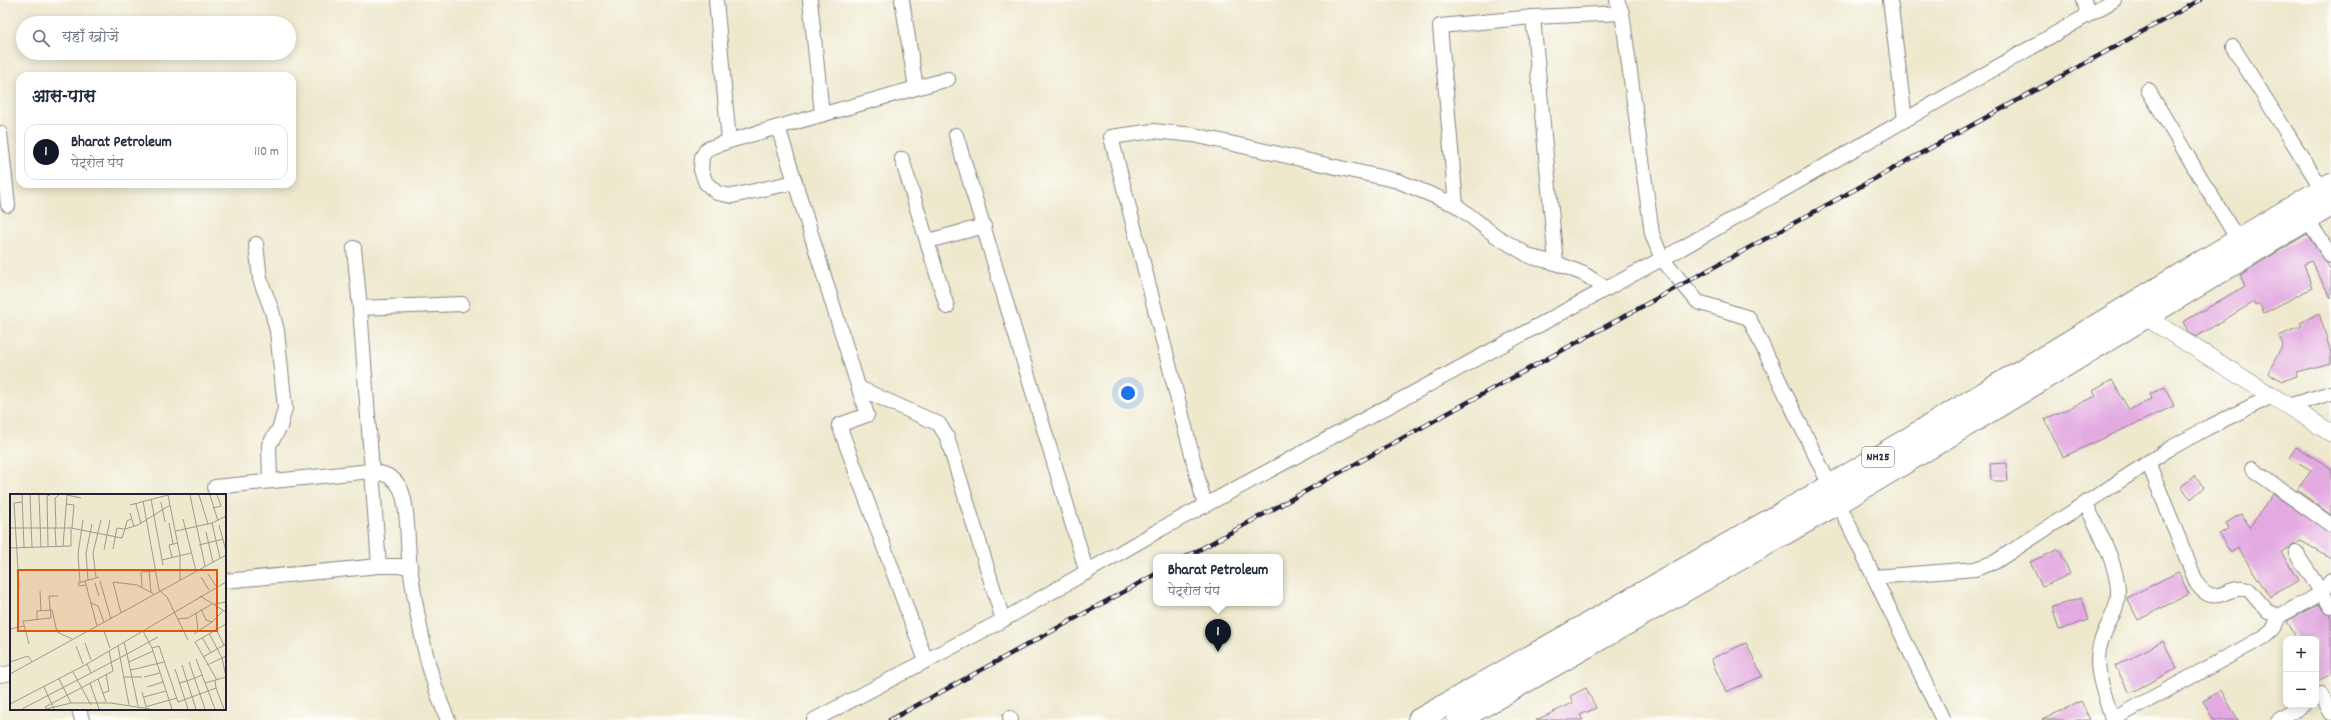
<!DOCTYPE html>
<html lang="hi">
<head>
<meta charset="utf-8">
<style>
	:root { --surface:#fff; --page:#f6f6f7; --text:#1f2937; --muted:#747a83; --line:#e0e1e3; --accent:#111827 }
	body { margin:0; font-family:Dekko,"Playpen Sans Deva",sans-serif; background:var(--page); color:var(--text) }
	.controls { position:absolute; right:12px; bottom:12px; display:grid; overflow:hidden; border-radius:8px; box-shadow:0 2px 10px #0003 }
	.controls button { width:36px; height:36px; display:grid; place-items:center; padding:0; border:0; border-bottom:1px solid var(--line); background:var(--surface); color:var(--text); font:20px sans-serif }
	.you { position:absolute; left:1128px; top:393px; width:14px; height:14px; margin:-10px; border:3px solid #fff; border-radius:50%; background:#1a73e8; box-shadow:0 0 0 6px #1a73e833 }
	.badge { display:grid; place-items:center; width:26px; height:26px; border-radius:50%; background:var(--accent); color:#fff; font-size:13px; font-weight:700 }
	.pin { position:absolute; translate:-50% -33px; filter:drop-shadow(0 1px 2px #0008) }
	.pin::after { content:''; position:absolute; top:21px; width:14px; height:12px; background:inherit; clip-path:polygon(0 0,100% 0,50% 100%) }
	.popup { position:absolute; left:1153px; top:554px; width:130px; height:52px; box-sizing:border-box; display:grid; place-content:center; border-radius:8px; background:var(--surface); filter:drop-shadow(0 1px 3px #0005); font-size:13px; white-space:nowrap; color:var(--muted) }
	.popup b { font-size:15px; color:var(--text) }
	.popup::after { content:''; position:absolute; left:50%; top:100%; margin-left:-8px; border:8px solid transparent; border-top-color:var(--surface) }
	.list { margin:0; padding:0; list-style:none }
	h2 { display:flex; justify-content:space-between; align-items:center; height:52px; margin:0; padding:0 16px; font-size:17px }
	h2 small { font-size:13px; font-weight:400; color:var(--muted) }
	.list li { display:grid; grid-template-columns:26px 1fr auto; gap:12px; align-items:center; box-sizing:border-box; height:56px; margin:0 8px 8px; padding:0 8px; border:1px solid var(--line); border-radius:12px }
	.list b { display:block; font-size:15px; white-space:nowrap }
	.list p { margin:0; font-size:13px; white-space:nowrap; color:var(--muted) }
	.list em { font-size:13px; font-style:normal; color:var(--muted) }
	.icon { flex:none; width:22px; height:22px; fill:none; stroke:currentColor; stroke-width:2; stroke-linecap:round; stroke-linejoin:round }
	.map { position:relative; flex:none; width:2331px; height:720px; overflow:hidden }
	.search { position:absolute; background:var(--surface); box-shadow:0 2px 10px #0003; left:16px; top:16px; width:280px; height:44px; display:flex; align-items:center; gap:10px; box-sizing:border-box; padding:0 14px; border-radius:22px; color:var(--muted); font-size:15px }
	.panel { position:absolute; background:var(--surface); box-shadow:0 2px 10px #0003; left:16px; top:72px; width:280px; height:116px; border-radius:12px }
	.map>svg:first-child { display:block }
	.building { fill:#e3aae2 }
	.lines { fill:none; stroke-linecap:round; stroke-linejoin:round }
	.minor-casing { stroke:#888584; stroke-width:16 }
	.tertiary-casing { stroke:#888584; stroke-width:18 }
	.primary-casing { stroke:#888584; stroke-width:24 }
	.minor { stroke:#fff; stroke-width:14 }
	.tertiary { stroke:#fff; stroke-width:17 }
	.primary { stroke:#fff; stroke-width:22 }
	.rail-casing { stroke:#22223b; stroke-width:4.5 }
	.rail { stroke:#fdfcf7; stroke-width:3; stroke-dasharray:9; stroke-linecap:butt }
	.labels { text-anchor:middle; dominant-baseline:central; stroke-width:4; stroke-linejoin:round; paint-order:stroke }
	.shield { fill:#fdfcf7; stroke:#646373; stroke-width:1 }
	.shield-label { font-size:12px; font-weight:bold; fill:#22223b }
	.inset-road { fill:none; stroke:#9c9993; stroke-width:1 }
	.view { fill:#de560e; fill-opacity:0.15; stroke:#de560e; stroke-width:2 }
	.inset-edge { fill:none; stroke:#22223b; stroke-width:2 }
</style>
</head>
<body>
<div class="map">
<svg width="2331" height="720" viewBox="0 0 2331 720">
	<rect width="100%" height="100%" fill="#fdfcf7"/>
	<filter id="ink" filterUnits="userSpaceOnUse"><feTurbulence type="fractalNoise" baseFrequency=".025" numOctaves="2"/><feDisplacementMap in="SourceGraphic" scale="8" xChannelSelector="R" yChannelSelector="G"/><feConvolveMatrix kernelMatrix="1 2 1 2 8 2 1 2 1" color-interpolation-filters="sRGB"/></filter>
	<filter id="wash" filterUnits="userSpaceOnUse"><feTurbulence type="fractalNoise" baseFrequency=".012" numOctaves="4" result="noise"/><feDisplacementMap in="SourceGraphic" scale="16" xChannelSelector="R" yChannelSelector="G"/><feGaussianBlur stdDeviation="0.9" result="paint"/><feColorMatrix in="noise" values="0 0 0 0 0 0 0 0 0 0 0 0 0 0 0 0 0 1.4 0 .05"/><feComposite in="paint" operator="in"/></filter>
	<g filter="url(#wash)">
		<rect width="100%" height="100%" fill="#eee8cd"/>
		<g id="blocks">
			<!-- building -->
			<g class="building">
				<path d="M2307,234L2331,270V298L2311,261L2304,264L2312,288L2264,313L2259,303L2256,305L2254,302L2196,337L2189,333L2183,322L2245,286L2240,275Z"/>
				<path d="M2319,313L2331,353V363L2296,372L2297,376L2283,381L2268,373L2283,345L2279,336L2302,326L2300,323Z"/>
				<path d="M2112,380L2129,410L2152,399L2150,394L2165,387L2174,406L2063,457L2045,419L2096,396L2093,391Z"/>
				<path d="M2296,447L2331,468V515L2297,490L2311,471L2289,458Z"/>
				<path d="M2007,463L2008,481H1991L1990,464Z"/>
				<path d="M2194,476L2204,487L2191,499L2181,487Z"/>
				<path d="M2273,494L2331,533V558L2301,541L2281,552L2299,580L2270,597L2238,548L2231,553L2219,534L2229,528L2226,523L2241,514L2250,527Z"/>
				<path d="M2059,549L2070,574L2042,587L2030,562Z"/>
				<path d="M2178,572L2189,594L2138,620L2127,598Z"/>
				<path d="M2082,598L2089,620L2059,630L2052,607Z"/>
				<path d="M2319,604L2324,612L2331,615V674L2316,682V639H2297L2287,621Z"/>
				<path d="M2163,641L2177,668L2130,693L2115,666Z"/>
				<path d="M1746,643L1762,676L1726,692L1711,659Z"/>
				<path d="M1586,688L1596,708L1580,715L1583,720H1536L1573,703L1570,696Z"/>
				<path d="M2221,690L2238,720H2213L2203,701Z"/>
				<path d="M2081,701L2090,720H2042Z"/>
			</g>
		</g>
	</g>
	<g filter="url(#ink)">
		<use href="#blocks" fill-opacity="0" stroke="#888584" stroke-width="1"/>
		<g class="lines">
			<!-- minor casing -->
			<g class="minor-casing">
				<g id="minor">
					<path d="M716,0L729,141"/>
					<path d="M810,0L822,114"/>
					<path d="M902,0L916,88"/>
					<path d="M1617,0L1622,13L1652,234L1662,259L1698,302L1749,318L1943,720"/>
					<path d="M1890,0L1905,120"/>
					<path d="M2084,0L2088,15"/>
					<path d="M1533,17L1556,263"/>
					<path d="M2233,47L2322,189"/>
					<path d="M2148,90L2238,240"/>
					<path d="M778,127L867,415L839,425L926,661"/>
					<path d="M0,133L8,205"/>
					<path d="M956,135L1087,573"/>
					<path d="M902,159L947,307"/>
					<path d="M795,182L732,196L717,193L706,183L701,170L702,157L707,149L729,141L948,79"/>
					<path d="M1456,205L1440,26L1533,17L1622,13"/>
					<path d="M2307,219L2331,256"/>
					<path d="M928,241L984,226"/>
					<path d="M256,244L260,279L272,311L277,331L285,408L280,427L269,445L270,481"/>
					<path d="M354,248L360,308"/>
					<path d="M859,388L939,424L947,437L1003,620"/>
					<path d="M2288,406L2331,393"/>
					<path d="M2148,462L2197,584C2216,610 2227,583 2249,590L2268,612L2279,616L2322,593L2331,581"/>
					<path d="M2252,469L2331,525"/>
					<path d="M216,495L215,487L371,471C384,474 392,475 399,486C409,501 407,548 410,567C417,617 427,674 448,720"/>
					<path d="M2086,504C2098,531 2116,560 2118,590C2119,612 2105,625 2100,645C2093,669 2106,697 2112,720"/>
					<path d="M1205,506L1111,137L1153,131L1194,135L1398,181L1456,205L1496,236L1531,257L1556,263L1584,274L1607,289"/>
					<path d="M2296,553L2331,607"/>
					<path d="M379,566H410"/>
					<path d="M1874,577L1975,569L1995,562L2169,449L2207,428L2272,396"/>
					<path d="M225,581L379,566L360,308L462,304"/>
					<path d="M0,675L11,673"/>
					<path d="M2321,694L2331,713"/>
					<path d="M79,709L82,720"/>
					<path d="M1010,718L1011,720"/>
					<path d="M814,720L1003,620L1161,529L1682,248L2114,0"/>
					<path d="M2112,720L2264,637L2274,628L2279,616"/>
					<path d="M2279,720L2303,705"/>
				</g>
			</g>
			<!-- tertiary casing -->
			<g class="tertiary-casing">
				<path id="tertiary" d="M2136,311L2331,433"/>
			</g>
			<!-- primary casing -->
			<g class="primary-casing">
				<g id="primary">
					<path d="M1419,720L1830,486L2331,184"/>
					<path d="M1458,720L1838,503L2331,205"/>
				</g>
			</g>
			<!-- minor -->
			<use href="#minor" class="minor"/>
			<!-- tertiary -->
			<use href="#tertiary" class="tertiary"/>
			<!-- primary -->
			<use href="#primary" class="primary"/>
			<!-- rail casing -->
			<g class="rail-casing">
				<g id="rail">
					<path d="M1186,557L2200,0"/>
					<path d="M890,720L1156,574"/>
				</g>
			</g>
			<!-- rail -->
			<use href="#rail" class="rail"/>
		</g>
	</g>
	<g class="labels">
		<!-- shield labels -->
		<rect class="shield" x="1862" y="447" width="32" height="20" rx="3"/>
		<g class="shield-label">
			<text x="1878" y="457">NH25</text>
		</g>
	</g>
	<!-- overview -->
	<g transform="translate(10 494)">
		<rect width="216" height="216" fill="#eee8cd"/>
		<path class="inset-road" d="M12,1L14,53M20,1L22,53M29,1L31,53M57,1L71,4M158,1L170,61V86M180,1L195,72M189,1L198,30M200,1L208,27M141,5L153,71M133,7L149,96L157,103L178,146M151,8L155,28M56,10L64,11L62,34M126,10L131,30M120,11L158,1M203,14L211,12L207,1M120,19L124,33M173,25L186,77M159,29L163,50M202,29L210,64M209,31L216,57M45,33L46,52M46,33L45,4L49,1M0,34H61L112,44L115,35L128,31L160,11M166,37L202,29L216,22M196,38L203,68M189,51L213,45M38,52L37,2L40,1M53,52L57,1M0,54L61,52V35M103,55L107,34L115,35L117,27L121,25M94,56L100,26M162,63L159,51L168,49M152,66L181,59M139,77L141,98M198,80L206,92M86,83L83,59L91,26M191,83L199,96M78,86L76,59L82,30M75,87L87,132M90,87L101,125M70,88L68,60L73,26M85,89L89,102M76,91L69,92L68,89L89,83M9,93L4,9L12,8M132,93L131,78L146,77M30,97L31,117M190,102L216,118M81,109L88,112L94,128M204,110L216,108M191,115L196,126L202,128L213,117M111,119L103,88L127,91L144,100M186,119L188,137M27,125V117L42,116L47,138L62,145M168,125L178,124L202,110M0,135L14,132M206,135L214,151M94,137L100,154M133,137L142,154L149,152L168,208L206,194L205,186M184,140L202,128M192,143L201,159M114,148L117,160L148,143M75,149L81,166M19,150L13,127L41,124L39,102H48M66,152L73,170M108,152L119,211M142,154L162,215M216,162L212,164L216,183M193,163L216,150M186,165L205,215M0,168L18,162L22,168M119,168L143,157M179,168L195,215M77,170L81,179L117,160L128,212M172,171L177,187L192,181M197,171L212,164L199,139M165,175L178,215M121,176L154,168M63,178L81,211M0,180L216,61M114,183H132M134,183L150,179M49,185L61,209H101L140,215M88,185L96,208M207,186L185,148L216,130M80,189L89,215M169,189L177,187L186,215M195,189L216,183M34,193L44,215M137,193L153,188M206,194L214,215M132,198L136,212M93,199L99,197L96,180M134,203L156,197M0,210L77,170L216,88M135,213L167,204M12,215L81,179M36,215L35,213L103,177L99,157M36,215L61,209"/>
		<path class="view" d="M8,76H207V137H8Z"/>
		<rect width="216" height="216" class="inset-edge"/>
	</g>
</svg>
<div class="controls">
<button>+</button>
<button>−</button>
</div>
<div class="you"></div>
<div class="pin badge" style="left:1218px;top:652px">1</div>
<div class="popup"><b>Bharat Petroleum</b>पेट्रोल पंप</div>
<div class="search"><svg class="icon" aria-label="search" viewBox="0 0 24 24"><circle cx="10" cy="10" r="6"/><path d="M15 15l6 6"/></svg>यहाँ खोजें</div>
<section class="panel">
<h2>आस-पास<small></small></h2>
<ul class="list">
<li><span class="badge">1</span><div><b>Bharat Petroleum</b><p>पेट्रोल पंप</p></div><em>110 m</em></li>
</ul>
</section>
</div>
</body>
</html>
